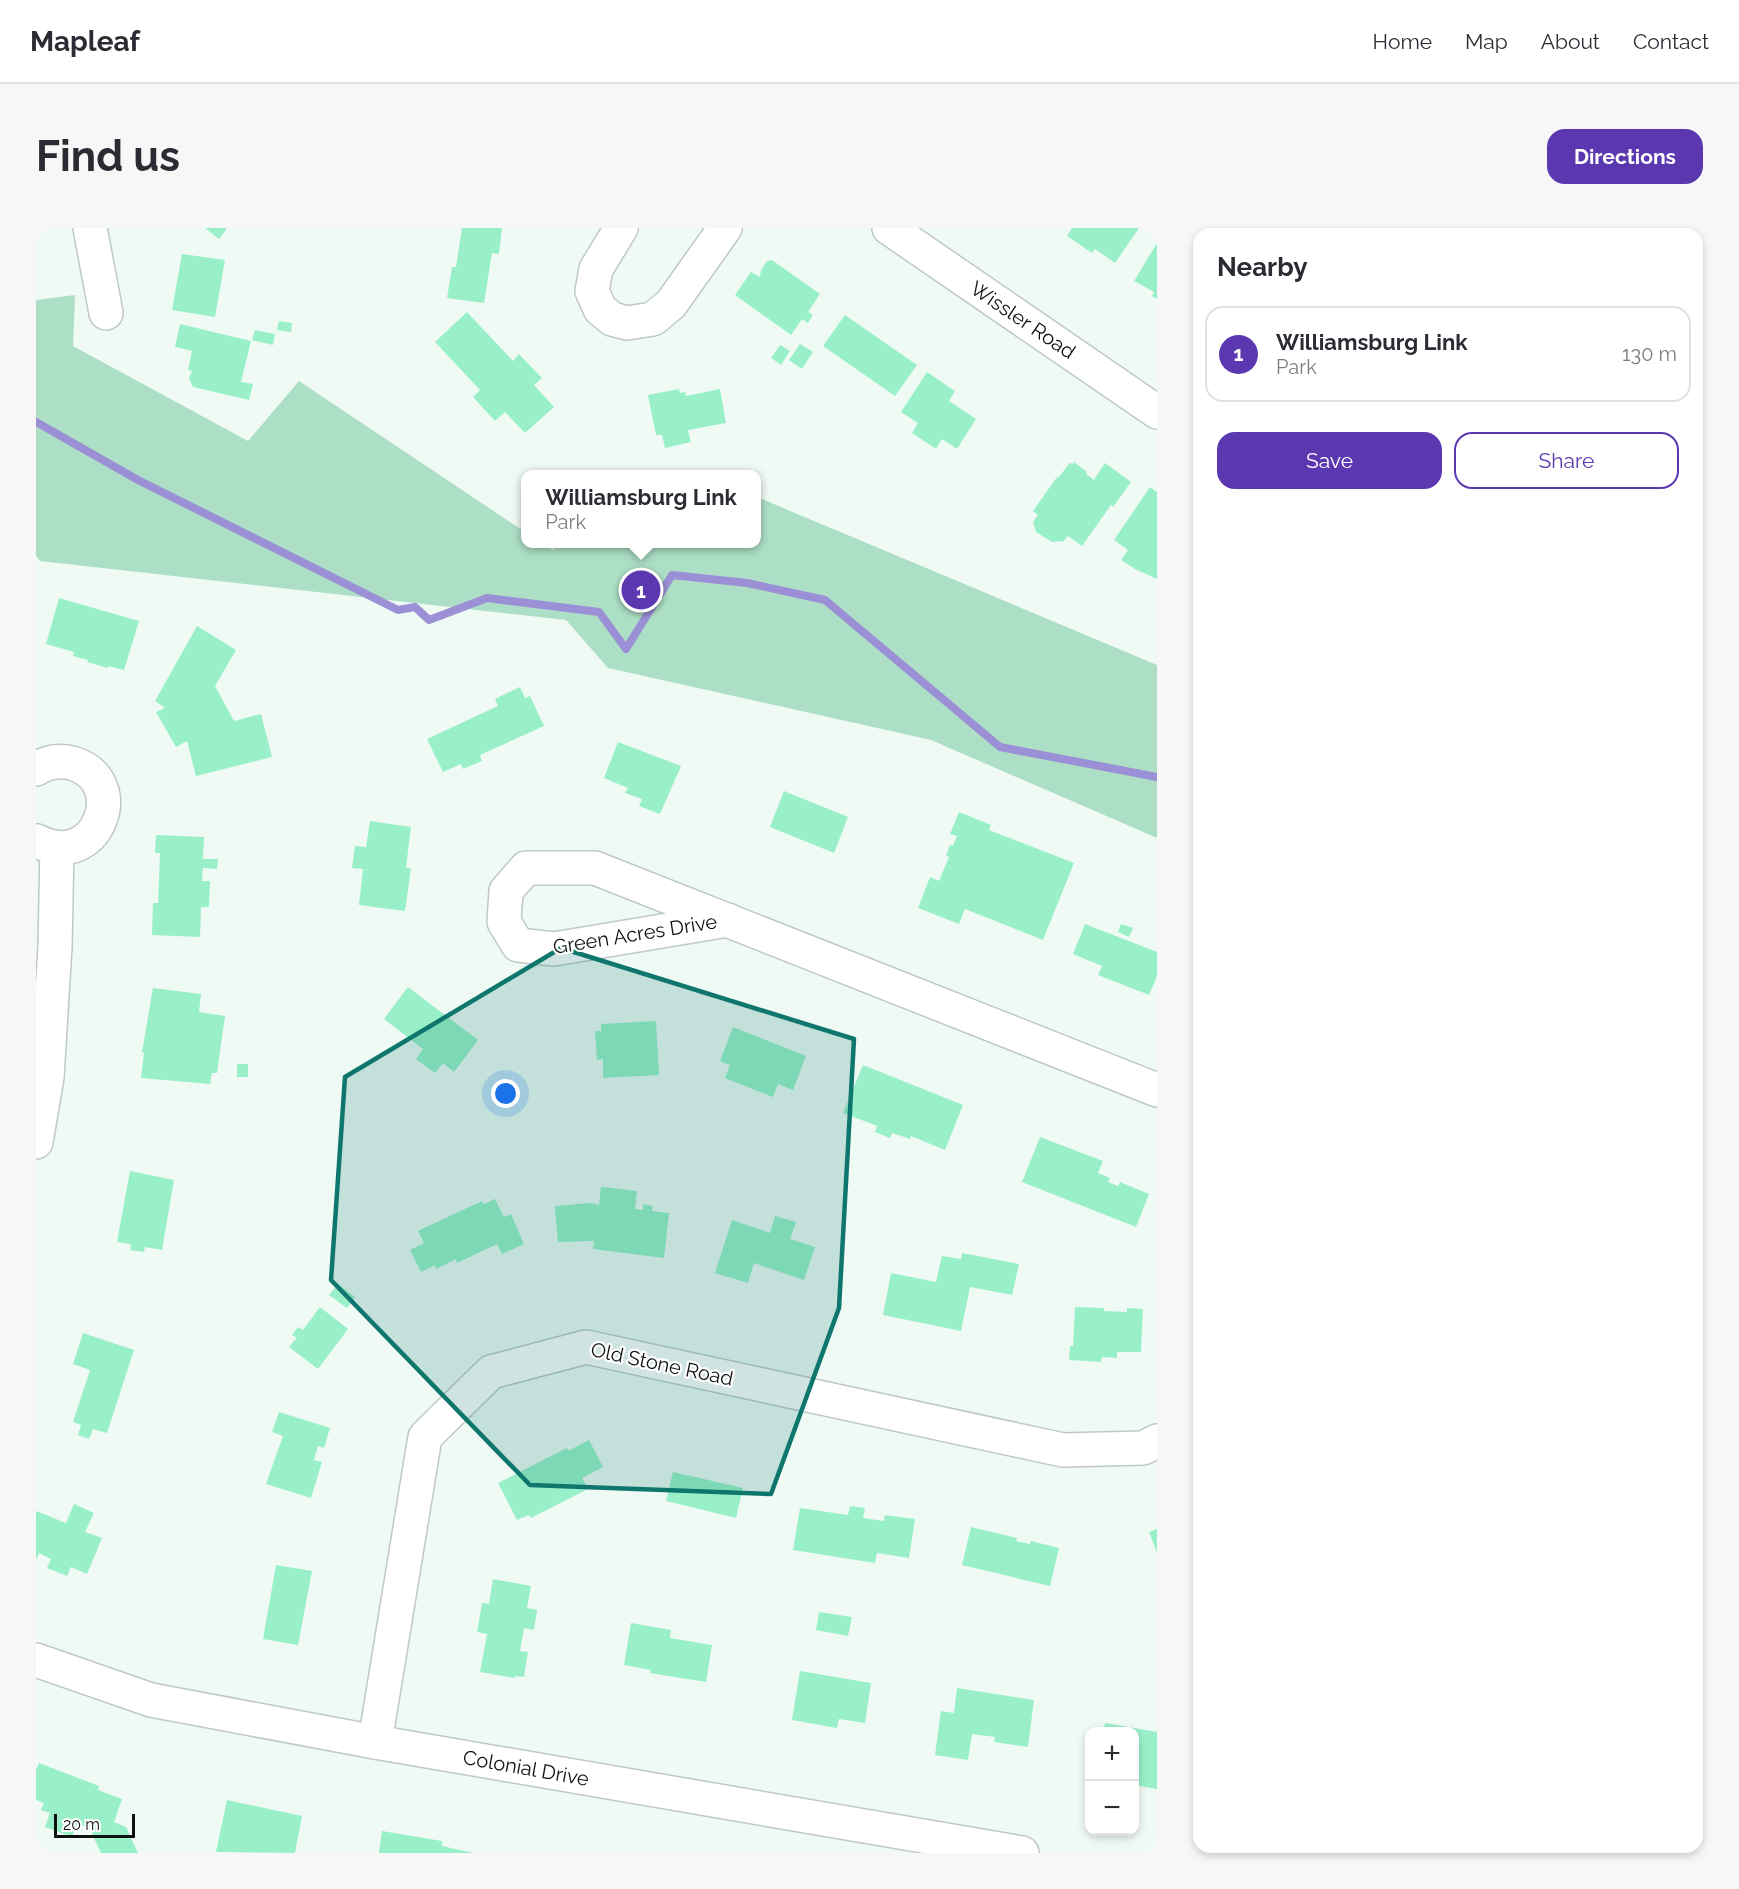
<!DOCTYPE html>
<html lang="en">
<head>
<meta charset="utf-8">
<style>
	:root { --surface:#fff; --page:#f7f7f7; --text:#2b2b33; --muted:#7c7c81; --line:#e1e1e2; --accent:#5c38b0 }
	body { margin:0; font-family:Raleway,sans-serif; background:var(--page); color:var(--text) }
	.controls { position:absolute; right:18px; bottom:18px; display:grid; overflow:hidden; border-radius:12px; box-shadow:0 3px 9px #0003 }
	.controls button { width:54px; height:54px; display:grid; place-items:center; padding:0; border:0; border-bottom:2px solid var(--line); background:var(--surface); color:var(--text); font:30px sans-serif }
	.scale { position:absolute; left:18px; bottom:15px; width:81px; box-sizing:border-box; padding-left:6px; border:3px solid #0f1211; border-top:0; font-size:16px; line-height:21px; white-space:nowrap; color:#0f1211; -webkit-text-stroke:4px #fff; paint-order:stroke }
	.you { position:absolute; left:470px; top:866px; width:21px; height:21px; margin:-15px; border:4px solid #fff; border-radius:50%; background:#1a73e8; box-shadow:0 0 0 9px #1a73e833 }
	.badge { display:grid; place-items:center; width:39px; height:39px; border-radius:50%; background:var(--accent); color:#fff; font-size:20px; font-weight:700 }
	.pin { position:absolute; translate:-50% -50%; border:3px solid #fff; box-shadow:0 2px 6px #0006 }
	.popup { position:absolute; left:485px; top:242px; width:240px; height:78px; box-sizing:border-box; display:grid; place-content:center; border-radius:12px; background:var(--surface); filter:drop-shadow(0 2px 4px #0005); font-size:20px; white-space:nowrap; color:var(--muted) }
	.popup b { font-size:22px; color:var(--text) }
	.popup::after { content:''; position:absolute; left:50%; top:100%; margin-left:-12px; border:12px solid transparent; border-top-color:var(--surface) }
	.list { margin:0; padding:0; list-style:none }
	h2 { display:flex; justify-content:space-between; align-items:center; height:78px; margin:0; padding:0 24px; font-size:26px }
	h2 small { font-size:20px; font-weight:400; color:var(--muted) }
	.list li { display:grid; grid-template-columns:39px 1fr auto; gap:18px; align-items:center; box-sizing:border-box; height:96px; margin:0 12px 12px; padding:0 12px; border:2px solid var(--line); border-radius:18px }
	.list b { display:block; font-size:22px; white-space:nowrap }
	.list p { margin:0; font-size:20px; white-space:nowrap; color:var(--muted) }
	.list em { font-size:20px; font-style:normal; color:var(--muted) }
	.actions { display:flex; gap:12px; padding:18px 24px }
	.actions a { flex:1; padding:14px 0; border:2px solid var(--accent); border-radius:18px; text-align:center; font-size:21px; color:var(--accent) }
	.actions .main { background:var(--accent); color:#fff }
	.map { position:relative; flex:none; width:1121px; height:1625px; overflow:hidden; border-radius:18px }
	header { display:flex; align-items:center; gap:36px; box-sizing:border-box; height:84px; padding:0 30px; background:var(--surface); border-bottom:2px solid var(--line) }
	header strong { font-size:28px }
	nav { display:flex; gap:33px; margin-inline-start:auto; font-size:21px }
	.intro { display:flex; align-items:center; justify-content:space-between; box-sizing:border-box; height:144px; padding:0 36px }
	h1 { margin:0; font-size:42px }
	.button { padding:15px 27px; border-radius:18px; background:var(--accent); color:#fff; font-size:21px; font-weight:700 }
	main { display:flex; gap:36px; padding:0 36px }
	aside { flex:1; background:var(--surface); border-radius:18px; box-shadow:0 3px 9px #0003 }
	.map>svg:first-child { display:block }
	.green { fill:#addfc6 }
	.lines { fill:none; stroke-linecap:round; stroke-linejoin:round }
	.stream { stroke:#9b8fd5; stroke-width:8 }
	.building { fill:#99f0c8 }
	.minor-casing { stroke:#bfc9c4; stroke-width:36 }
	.minor { stroke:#fff; stroke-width:33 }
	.marked { fill:#0f766e; fill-opacity:0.2; stroke:#0f766e; stroke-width:4.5; stroke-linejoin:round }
	.labels { text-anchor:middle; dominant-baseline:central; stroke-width:4.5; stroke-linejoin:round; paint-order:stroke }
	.street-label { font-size:20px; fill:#0f1211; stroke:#fff }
</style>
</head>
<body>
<header>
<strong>Mapleaf</strong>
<nav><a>Home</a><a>Map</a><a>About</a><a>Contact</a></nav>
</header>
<div class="intro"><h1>Find us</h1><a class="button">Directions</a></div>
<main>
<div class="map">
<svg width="1121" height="1625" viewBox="0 0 1121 1625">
	<rect width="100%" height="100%" fill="#f0faf5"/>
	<!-- green -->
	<path class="green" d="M39,67L37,118L212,213L263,153L489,304L490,316H507L517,322L522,316H645L653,318L655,316H720L721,269L1121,437V610L895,512L572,440L530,392L4,333L0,328V72Z"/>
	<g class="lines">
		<!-- stream -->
		<path class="stream" d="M0,194L102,252L362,382L379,379L393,392L451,370L563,384L590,421L636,347L711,355L789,372L964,519L1121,549"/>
	</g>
	<!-- building -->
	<g class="building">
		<path d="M169,0H191L183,11Z"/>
		<path d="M426,0H466L463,26L456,25L448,75L411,70L416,39H420Z"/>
		<path d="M1036,0H1103L1079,35L1059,21L1056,25L1031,8Z"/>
		<path d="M1121,15V71L1116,68L1118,64L1098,53Z"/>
		<path d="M146,26L189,32L179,89L136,82Z"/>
		<path d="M736,32L784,66L772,84L777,87L772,95L766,91L755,107L699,67L715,44L724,49L725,42L731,33Z"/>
		<path d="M431,84L477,133L483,126L506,150L498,157L518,179L489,205L469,184L459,193L437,169L444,162L399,114Z"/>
		<path d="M809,87L881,137L859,168L787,118Z"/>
		<path d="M243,93L256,95L255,104L241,102Z"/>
		<path d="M144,96L215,113L205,154L217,156L213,172L157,159L153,150L156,143L152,142L156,123L139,119Z"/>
		<path d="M219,102L239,106L237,117L216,112Z"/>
		<path d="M764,116L777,124L766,141L753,132Z"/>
		<path d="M744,117L754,123L745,137L735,130Z"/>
		<path d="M891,144L919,163L913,173L940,191L921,221L906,211L900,221L876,205L882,195L865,184Z"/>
		<path d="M643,161L644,165L649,164L650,168L684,161L690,195L652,202L655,214L629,220L626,207H620L612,167Z"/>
		<path d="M1038,234L1051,244L1050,246L1058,252L1069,235L1095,254L1077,279L1075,277L1046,318L1032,308L1027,314L1025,313L1016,314L1000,304L997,294L1002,287L997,283L1021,249L1022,250L1034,235L1037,236Z"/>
		<path d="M1114,259L1121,264V351L1099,341L1085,332L1092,322L1078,312Z"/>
		<path d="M23,370L103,393L88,442L72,438V440L51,434L52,432L37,428L38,424L10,416Z"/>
		<path d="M161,398L200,422L179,458L198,493L225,486L236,529L160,548L151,513L140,519L120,484L129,480L119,473Z"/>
		<path d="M484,459L489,470L494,468L508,498L444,527L446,533L427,541L425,536L407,544L391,511L462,478L459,471Z"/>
		<path d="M582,514L645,538L624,586L603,578L606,571L589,565L592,560L568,550Z"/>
		<path d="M748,563L812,589L798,625L734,599Z"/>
		<path d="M923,584L955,597L953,602L1038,635L1007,712L929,681L923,696L882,680L894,649L903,653L913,629L910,628L914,617L917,618L921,608L914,606Z"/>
		<path d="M334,593L375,599L370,640H375L369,683L323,677L327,641L316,640L319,618L330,619Z"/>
		<path d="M120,607L168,609L167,631H182L181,641L167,640L166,653H174L173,679H165L164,709L116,707L117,675H122L124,625H119Z"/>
		<path d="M1049,696L1121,724V748L1113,767L1062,747L1066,738L1037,726Z"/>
		<path d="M1085,696L1097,700L1093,709L1082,704Z"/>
		<path d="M372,759L442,812L418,844L407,835L399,845L380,831L387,821L348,791Z"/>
		<path d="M117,760L165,766L163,784L189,788L181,845H176L174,856L105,850L108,825L106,824Z"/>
		<path d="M620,793L623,847L567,850V831L561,832L559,803H565V796Z"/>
		<path d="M697,799L770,828L757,862L742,856L737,869L689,850L694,837L684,833Z"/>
		<rect x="201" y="836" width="11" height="13"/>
		<path d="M827,837L927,877L909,922L875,908L874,911L856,905L854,910L839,904L841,898L807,885Z"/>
		<path d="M1004,909L1067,933L1062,945L1074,950L1072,954L1082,958L1084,954L1113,966L1100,999L986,954Z"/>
		<path d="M94,943L138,952L126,1022L109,1019L108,1024L94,1022L95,1016L81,1014Z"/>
		<path d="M565,959L601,963L599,981L607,982V976L617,978L616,983L633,985L628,1030L557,1021L558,1013L522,1014L519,978L553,975L563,977Z"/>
		<path d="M459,971L468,989L475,986L488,1016L466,1026L461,1016L421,1035L420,1031L400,1041L399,1037L385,1044L374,1022L388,1015L382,1003L446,973L448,976Z"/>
		<path d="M739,988L760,994L754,1011L779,1019L768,1052L718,1035L712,1055L679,1045L696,992L734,1005Z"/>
		<path d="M926,1025L983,1036L976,1067L934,1059L925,1103L847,1087L855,1045L900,1054L906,1028L925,1031Z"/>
		<path d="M302,1056L319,1069L311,1080L293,1067Z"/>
		<path d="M284,1079L312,1101L282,1141L253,1119L261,1110L256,1107L262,1099L267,1102Z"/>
		<path d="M1039,1079L1068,1080V1083L1091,1084V1080L1107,1081L1105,1124H1081V1130L1066,1129L1065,1134L1033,1132L1034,1118H1037Z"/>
		<path d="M47,1105L98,1122L71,1205L57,1201L53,1211L42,1207L45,1197L37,1194L54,1142L37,1136Z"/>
		<path d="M243,1184L294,1200L288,1220L282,1218L278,1232L286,1234L275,1270L230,1256L247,1208L236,1204Z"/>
		<path d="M553,1212L567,1239L546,1250L552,1261L495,1290L493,1287L481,1292L462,1255L531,1220L532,1223Z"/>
		<path d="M637,1244L707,1260L700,1290L630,1273Z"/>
		<path d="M38,1276L58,1285L49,1304L66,1310L51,1346L35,1339L31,1348L11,1340L15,1331L3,1325L0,1332V1283L30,1295Z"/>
		<path d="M814,1278L829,1280L827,1290L848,1293L849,1287L879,1291L873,1330L841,1325L839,1335L757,1322L764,1280L812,1287Z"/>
		<path d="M935,1299L981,1310L980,1313L994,1316L995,1313L1023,1320L1014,1358L926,1337Z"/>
		<path d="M1121,1301V1325L1113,1304Z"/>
		<path d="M240,1337L276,1343L262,1417L227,1411Z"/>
		<path d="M457,1351L495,1358L491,1380L501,1382L498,1402L488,1400L484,1423L492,1424L488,1449L479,1448V1450L444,1444L451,1406L441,1404L446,1375L453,1376Z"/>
		<path d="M783,1384L816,1389L812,1408L780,1402Z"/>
		<path d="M595,1395L635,1402L634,1410L676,1417L670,1454L614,1445L615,1442L588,1437Z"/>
		<path d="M764,1443L835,1455L829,1495L803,1491L801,1500L756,1492Z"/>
		<path d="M921,1460L998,1472L992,1519L958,1514L959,1509L936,1506L932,1532L899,1527L905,1483L918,1485Z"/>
		<path d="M1069,1495L1121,1504V1561L1098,1557V1504H1067Z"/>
		<path d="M3,1535L63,1558L62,1562L86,1571L78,1594L90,1599L102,1625H65L56,1606L58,1602L41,1595L36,1609L9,1599L14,1585L5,1582L8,1575L0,1572V1542Z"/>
		<path d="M191,1572L266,1588L259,1625L180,1624Z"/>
		<path d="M346,1603L406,1613V1618L438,1625H343Z"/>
	</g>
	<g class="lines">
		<!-- minor casing -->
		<g class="minor-casing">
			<g id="minor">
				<path d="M54,0L70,85"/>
				<path d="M585,0L560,41L556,63L564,81L576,91L591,95L617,91L635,76L689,0"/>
				<path d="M853,0L1121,184"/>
				<path d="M0,541C11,534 23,532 36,535C96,552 62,645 1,613"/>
				<path d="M692,692L518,721L482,717L468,694L470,663L490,640H559L1121,862"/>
				<path d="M0,914L11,849L19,719L21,620"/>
				<path d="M0,1432L115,1472L339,1514L986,1625"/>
				<path d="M339,1514L389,1209L455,1144L550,1119L1027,1222L1107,1220L1121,1213"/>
			</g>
		</g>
		<!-- minor -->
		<use href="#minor" class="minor"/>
	</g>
	<!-- marked area -->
	<path class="marked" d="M525,720L818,811L803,1080L735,1266L494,1257L295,1052L309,849Z"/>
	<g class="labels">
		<!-- street labels -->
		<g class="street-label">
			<text transform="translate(987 92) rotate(34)">Wissler Road</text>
			<text transform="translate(599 706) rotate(-9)">Green Acres Drive</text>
			<text transform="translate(626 1136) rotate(12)">Old Stone Road</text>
			<text transform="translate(490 1540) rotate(10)">Colonial Drive</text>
		</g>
	</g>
</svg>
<div class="controls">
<button>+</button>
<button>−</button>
</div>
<div class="scale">20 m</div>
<div class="you"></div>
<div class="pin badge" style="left:605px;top:362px">1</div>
<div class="popup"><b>Williamsburg Link</b>Park</div>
</div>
<aside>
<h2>Nearby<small></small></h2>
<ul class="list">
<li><span class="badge">1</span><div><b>Williamsburg Link</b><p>Park</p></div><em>130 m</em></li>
</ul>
<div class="actions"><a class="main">Save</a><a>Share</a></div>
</aside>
</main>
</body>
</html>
